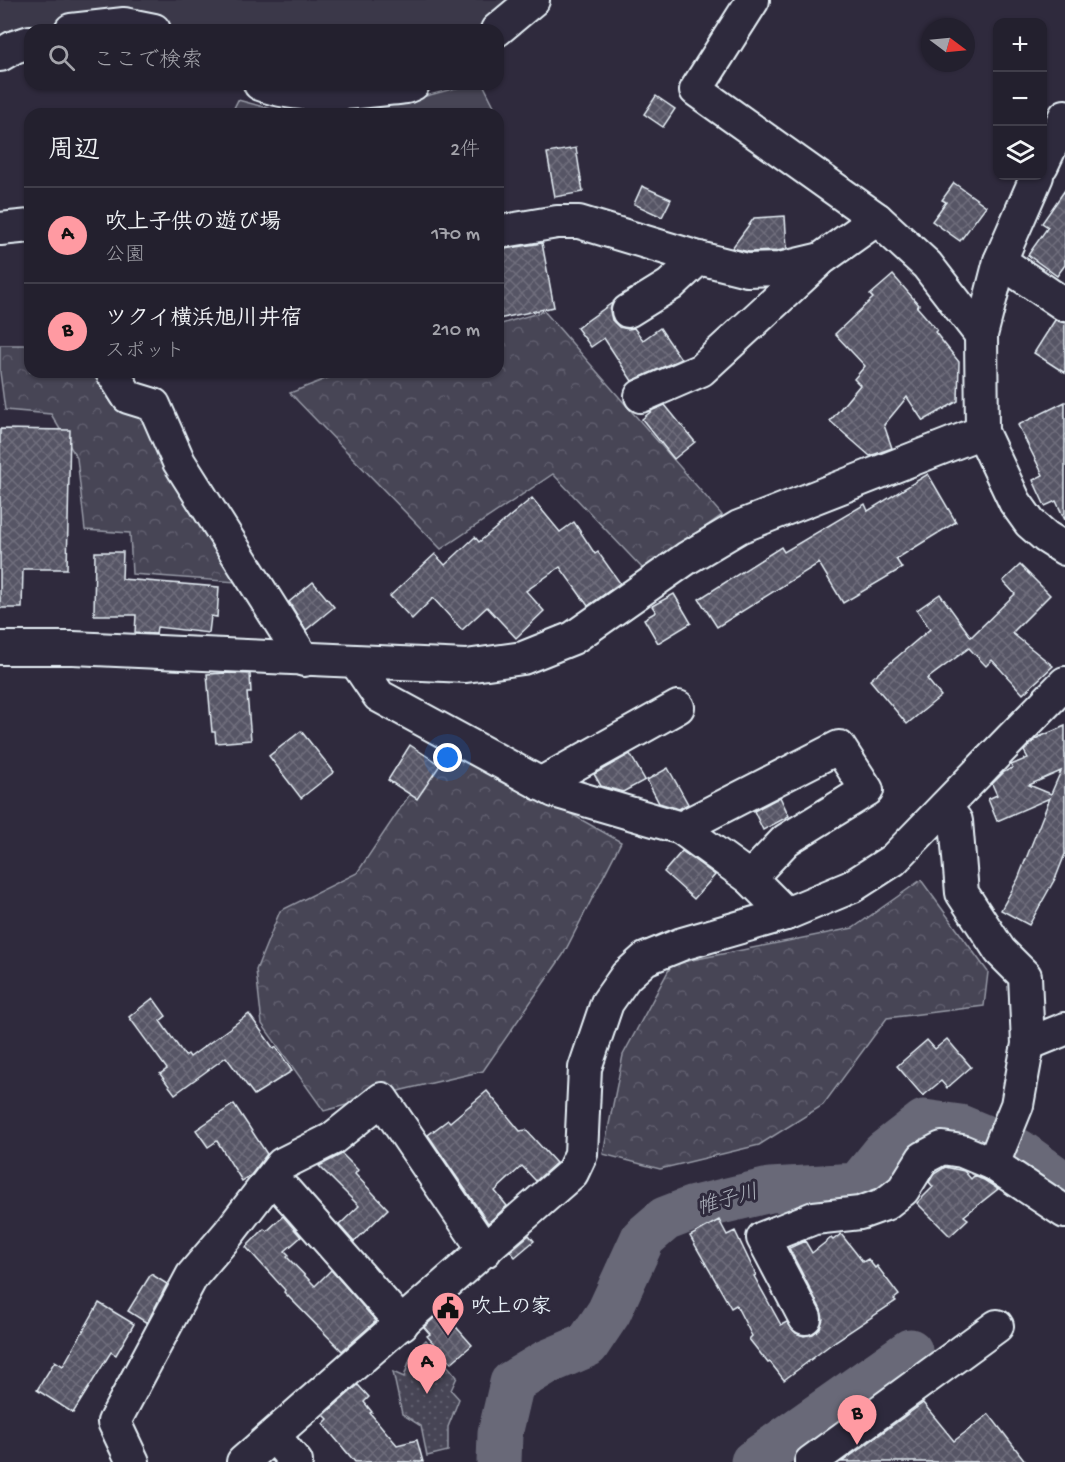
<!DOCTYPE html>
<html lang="ja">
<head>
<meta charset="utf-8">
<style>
	:root { --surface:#23202e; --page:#2b2836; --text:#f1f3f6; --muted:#a3a3aa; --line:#403e4a; --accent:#ff9aa2 }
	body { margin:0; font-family:"Gochi Hand","Klee One",sans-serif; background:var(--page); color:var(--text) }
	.controls { position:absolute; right:18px; top:18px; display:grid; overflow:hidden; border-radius:12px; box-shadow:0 2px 4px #0004 }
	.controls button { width:54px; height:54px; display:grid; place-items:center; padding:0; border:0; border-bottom:2px solid var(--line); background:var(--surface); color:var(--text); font:30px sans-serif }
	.compass { position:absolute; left:921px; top:18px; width:54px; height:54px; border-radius:50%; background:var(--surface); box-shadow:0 2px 4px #0004; rotate:106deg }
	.you { position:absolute; left:448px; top:758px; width:21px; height:21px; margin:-15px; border:4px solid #fff; border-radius:50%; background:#1a73e8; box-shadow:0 0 0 9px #1a73e833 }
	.badge { display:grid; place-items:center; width:39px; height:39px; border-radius:50%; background:var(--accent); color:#111; font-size:20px; font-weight:700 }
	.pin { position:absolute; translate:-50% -50px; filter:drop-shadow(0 2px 3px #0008) }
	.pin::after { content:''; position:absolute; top:32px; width:21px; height:18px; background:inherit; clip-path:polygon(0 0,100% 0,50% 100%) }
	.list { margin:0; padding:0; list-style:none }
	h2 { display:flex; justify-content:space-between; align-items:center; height:78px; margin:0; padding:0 24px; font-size:26px }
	h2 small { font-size:20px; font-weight:400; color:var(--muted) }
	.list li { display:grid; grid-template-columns:39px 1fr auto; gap:18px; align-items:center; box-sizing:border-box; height:96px; padding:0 24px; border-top:2px solid var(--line) }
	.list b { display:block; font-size:22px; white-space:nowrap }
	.list p { margin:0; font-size:20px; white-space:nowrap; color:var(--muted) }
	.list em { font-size:20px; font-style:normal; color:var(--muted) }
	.icon { flex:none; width:33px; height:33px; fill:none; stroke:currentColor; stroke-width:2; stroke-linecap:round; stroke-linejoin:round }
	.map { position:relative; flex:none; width:1065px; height:1462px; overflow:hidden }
	.search { position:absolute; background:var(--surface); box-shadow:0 2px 4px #0004; left:24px; top:24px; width:480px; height:66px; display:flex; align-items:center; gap:15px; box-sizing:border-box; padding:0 21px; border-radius:18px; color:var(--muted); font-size:22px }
	.panel { position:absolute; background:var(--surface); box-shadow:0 2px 4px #0004; left:24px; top:108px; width:480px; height:270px; border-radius:18px }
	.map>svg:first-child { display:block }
	.built { fill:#3b3749 }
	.grass { fill:#464455; stroke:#979aa6; stroke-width:1.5 }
	.forest { fill:url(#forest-crowns); stroke:#979aa6; stroke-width:1.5 }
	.park { fill:url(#park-dots); stroke:#979aa6; stroke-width:1.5 }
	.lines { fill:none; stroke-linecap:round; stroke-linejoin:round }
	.river { stroke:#696978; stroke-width:45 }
	.building { fill:url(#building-cross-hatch); stroke:#e8f1f8; stroke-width:1.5; fill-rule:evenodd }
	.minor-casing { stroke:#e8f1f8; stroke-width:36 }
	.minor { stroke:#2f2a3d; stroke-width:32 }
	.labels { text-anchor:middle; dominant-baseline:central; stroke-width:6; stroke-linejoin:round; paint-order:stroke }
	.poi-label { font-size:20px; font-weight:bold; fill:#e8f1f8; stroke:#2f2a3d; text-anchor:start }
	.water-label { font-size:21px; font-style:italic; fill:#afb4be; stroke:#2f2a3d }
</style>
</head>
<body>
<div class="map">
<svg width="1065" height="1462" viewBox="0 0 1065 1462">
	<defs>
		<pattern id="forest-crowns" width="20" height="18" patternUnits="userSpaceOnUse" patternTransform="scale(1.5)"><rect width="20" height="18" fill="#464455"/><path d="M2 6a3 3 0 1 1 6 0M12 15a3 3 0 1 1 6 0" fill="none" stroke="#615f6e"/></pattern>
		<pattern id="park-dots" width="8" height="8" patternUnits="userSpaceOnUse" patternTransform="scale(1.5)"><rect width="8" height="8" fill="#464455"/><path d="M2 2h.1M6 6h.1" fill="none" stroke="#615f6e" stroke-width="1.8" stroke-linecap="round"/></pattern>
		<pattern id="building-cross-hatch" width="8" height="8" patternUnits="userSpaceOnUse" patternTransform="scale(1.5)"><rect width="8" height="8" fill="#575565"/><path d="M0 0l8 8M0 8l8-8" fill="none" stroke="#6f6e7c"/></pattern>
	</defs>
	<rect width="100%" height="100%" fill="#2f2a3d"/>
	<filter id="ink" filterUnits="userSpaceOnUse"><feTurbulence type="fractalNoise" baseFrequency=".0167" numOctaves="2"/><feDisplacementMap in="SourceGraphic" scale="12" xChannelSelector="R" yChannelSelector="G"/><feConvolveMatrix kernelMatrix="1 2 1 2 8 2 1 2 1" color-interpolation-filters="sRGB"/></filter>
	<g filter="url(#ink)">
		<!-- built -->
		<path class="built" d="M0,0H513L481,30H184L134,15L75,19L0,43Z"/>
		<!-- grass -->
		<g class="grass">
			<path d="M471,84H483L498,114H292L426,96Z"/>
			<path d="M238,100L290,114H231Z"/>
		</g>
		<!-- forest -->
		<g class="forest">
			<path d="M544,311L722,515L644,570L553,474L441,549L290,393L343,372H498V325Z"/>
			<path d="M0,345H30V372H102L151,411L249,583L132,574L130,533L85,530L77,458L51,414L5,410L0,372Z"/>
			<path d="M450,743L507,778L621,842L563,955L483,1071L402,1090L324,1111L262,1024L256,970L280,911L357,873L412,791Z"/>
			<path d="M921,880L988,972L984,1006L887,1018L823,1105L759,1145L660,1169L603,1154L623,1055L672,964L853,928Z"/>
		</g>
		<!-- park -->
		<path class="park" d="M426,1340L457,1377L451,1390L459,1399L448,1427V1451L427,1456L421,1426L402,1414L393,1372L404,1377L411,1356Z"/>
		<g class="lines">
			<!-- river -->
			<g class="river">
				<path d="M499,1462L500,1434L512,1383L545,1363L587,1345L609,1312L643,1238L665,1219L691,1209L770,1190L858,1185L884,1153L924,1122L960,1127L1018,1151L1065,1185"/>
				<path d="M753,1462L910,1351"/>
			</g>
		</g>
		<!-- building -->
		<g class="building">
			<path d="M656,96L675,109L663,127L644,114Z"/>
			<path d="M576,148L583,192L555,197L547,153Z"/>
			<path d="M954,183L986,206L960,241L932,221L946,202L942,200Z"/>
			<path d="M642,186L671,199L662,217L634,204Z"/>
			<path d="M1065,190V265L1057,276L1028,255L1048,227L1042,223Z"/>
			<path d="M785,216L787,249L777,251L749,252L732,248L754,218Z"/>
			<path d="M542,243L554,307L498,319V250Z"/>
			<path d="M893,275L919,305L917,307L937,330L935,332L959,362L958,401L923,421L907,397L884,425L892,448L870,456L830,421L860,385L854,379L865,366L835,334L873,298L870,295Z"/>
			<path d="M612,303L610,311L612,320L619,327L628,329L634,328L643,340L660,328L681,359L632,381L604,338L591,347L577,328Z"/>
			<path d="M1055,320L1065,323V373L1034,353Z"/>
			<path d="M1065,402V520L1056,501L1045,506L1033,480L1043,475L1018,425Z"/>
			<path d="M665,405L695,442L674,459L642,419L653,410Z"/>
			<path d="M0,429L70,430L67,569H23L22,608H0Z"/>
			<path d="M928,474L956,522L896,559L902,568L843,603L819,563L717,627L699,599L781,547L784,552L865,504L868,511Z"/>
			<path d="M532,498L560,532L574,522L595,554L598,552L620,583L588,606L560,567L526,591L544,611L516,638L487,607L462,630L433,598L412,619L390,596L435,554L445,565L475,537L479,542Z"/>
			<path d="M95,552H123L122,579L219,587L217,617L211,616L209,633L157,627L156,634L135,633L136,615H94Z"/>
			<path d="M1020,565L1050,595L1012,633L1053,666L1023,694L992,660L986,666L969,648L927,679L941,696L907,724L870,680L930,629L917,610L940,594L971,637L1015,594L1003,581Z"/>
			<path d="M313,582L334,607L306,630L289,602Z"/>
			<path d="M674,594L691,623L658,643L644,619L656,612L652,606Z"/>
			<path d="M227,673L250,674L251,693H247L251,740L216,743L215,732H212L207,674Z"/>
			<path d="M1065,726V854L1056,877L1029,925L1001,910L1018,879L1050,798L997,821L988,799L997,795L992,784L1004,772L1012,768L1011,765L1028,758L1024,751L1037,738ZM1061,771L1051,794L1029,785Z"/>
			<path d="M301,731L334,772L301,798L269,756Z"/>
			<path d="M410,745L440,765L417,799L388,780Z"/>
			<path d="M630,754L645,780L623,792L601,786L594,774Z"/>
			<path d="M668,768L688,804L679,809L659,803L647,780Z"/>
			<path d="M780,797L789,816L763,830L754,811Z"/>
			<path d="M682,851L715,875L694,899L664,872Z"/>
			<path d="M153,998L166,1016L160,1021L185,1056L188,1054L190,1057L249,1014L274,1049L276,1047L292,1071L254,1095L226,1057L175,1094L160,1074L167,1069L129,1017Z"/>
			<path d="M947,1039L971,1067L947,1088L941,1081L923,1096L897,1066L927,1040L935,1049Z"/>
			<path d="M487,1091L520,1131L526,1130L556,1163L536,1181L522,1166L495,1191L507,1206L488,1223L428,1135L448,1120L450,1122Z"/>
			<path d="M234,1104L267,1154L251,1175L242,1181L217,1141L208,1147L196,1130Z"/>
			<path d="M342,1154L358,1170L355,1174L388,1209L354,1242L339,1225L359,1206L319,1166Z"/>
			<path d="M945,1167L964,1171L971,1179L974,1176L984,1180L998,1189L964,1216L968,1219L950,1236L917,1203L933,1187L929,1182L934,1174Z"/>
			<path d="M283,1216L301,1237L285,1251L289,1255L287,1257L315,1286L331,1270L376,1321L342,1351L284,1292L285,1290L246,1247L264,1229L267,1231Z"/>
			<path d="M719,1220L727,1235L735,1231L756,1275L754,1276L781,1325L787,1322L796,1333L804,1336L813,1334L820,1328L823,1319L821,1310L789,1248L805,1241L812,1253L831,1238L833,1240L841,1234L863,1262L868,1259L875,1268L877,1266L899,1295L894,1299L896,1301L834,1342L784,1380L770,1362L768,1363L749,1339L752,1336L736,1305L731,1308L690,1236Z"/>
			<path d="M529,1235L534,1241L515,1257L510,1251Z"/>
			<path d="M151,1274L167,1284L147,1323L128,1311Z"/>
			<path d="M99,1303L134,1324L116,1355L111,1352L73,1413L37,1390L55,1361L63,1366Z"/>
			<path d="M442,1311L472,1345L451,1363L427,1336L430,1334L424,1327Z"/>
			<path d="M358,1385L369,1397L364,1402L372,1412L370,1413L397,1445L417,1440L423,1462H355L323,1424L328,1419L324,1415Z"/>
			<path d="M923,1403L954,1441L989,1414L1026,1462H842Z"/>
		</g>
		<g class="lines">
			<!-- minor casing -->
			<g class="minor-casing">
				<g id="minor">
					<path d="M753,0L696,90L877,219L927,265L981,335"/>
					<path d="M71,30L124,24L154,30"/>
					<path d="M497,30L533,0"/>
					<path d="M0,55L14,47L30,42"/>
					<path d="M260,84C305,101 360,92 406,87L413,84"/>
					<path d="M1042,165L1065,116"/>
					<path d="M1037,176L1000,261L981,335L982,432L1015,502L1030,523L1046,537L1065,549"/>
					<path d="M0,229L30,226"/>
					<path d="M498,232L557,222H579L699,258L747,270L779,269L821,259L877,219"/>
					<path d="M1000,261L1065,305"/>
					<path d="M628,311L670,285L699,258"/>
					<path d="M112,372L128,397L154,405L179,462L304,660"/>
					<path d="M641,396L701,370L818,262"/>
					<path d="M0,648H73L466,666L523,658L573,638L687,558L739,527L982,432"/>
					<path d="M356,662L379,696L554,791L681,828L750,878L786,914"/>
					<path d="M540,784L678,707"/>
					<path d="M945,807L956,821L962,893L1000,951L1025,976L1028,1044L1017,1105L993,1164"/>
					<path d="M681,828L839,747L867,790L786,840L750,878"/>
					<path d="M1028,1044L1065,1029"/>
					<path d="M286,1192L402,1324"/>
					<path d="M805,1318L763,1238L814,1218L860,1213L885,1204L903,1190L923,1158L942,1148L962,1151L993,1164L1065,1212"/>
					<path d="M274,1436L296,1462"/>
					<path d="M133,1462L114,1422L192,1276L228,1234L282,1164L332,1139L382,1099L485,1251"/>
					<path d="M243,1462L572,1173L581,1154L585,1068L607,1003L626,976L645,959L682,944L786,914L851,887L893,860L1065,683"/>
					<path d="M811,1462L997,1326"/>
				</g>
			</g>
			<!-- minor -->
			<use href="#minor" class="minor"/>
		</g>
	</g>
	<!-- icons -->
	<defs>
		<g id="civic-pin" transform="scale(1.725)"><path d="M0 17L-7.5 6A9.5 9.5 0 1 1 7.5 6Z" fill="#ff9aa2" stroke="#2f2a3d"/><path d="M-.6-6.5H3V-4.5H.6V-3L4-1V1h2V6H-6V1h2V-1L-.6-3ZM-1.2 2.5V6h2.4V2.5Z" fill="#111"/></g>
	</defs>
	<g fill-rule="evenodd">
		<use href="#civic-pin" x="448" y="1308"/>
	</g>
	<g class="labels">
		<!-- poi labels -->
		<g class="poi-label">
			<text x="471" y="1308">吹上の家</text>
		</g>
		<!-- water labels -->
		<g class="water-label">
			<text transform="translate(728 1202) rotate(-16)">帷子川</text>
		</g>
	</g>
</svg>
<div class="controls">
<button>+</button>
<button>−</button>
<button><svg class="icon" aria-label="layers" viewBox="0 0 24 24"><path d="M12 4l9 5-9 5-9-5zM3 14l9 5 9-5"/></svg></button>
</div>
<svg class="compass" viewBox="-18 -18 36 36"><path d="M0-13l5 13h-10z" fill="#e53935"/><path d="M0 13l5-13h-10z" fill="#a3a3aa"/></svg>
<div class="you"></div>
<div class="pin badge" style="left:427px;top:1394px">A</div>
<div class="pin badge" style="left:857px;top:1445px">B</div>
<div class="search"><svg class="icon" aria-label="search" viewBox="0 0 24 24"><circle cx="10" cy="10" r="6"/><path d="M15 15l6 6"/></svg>ここで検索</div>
<section class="panel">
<h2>周辺<small>2件</small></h2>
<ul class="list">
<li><span class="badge">A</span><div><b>吹上子供の遊び場</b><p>公園</p></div><em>170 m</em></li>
<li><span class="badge">B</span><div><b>ツクイ横浜旭川井宿</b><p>スポット</p></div><em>210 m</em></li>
</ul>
</section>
</div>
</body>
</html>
